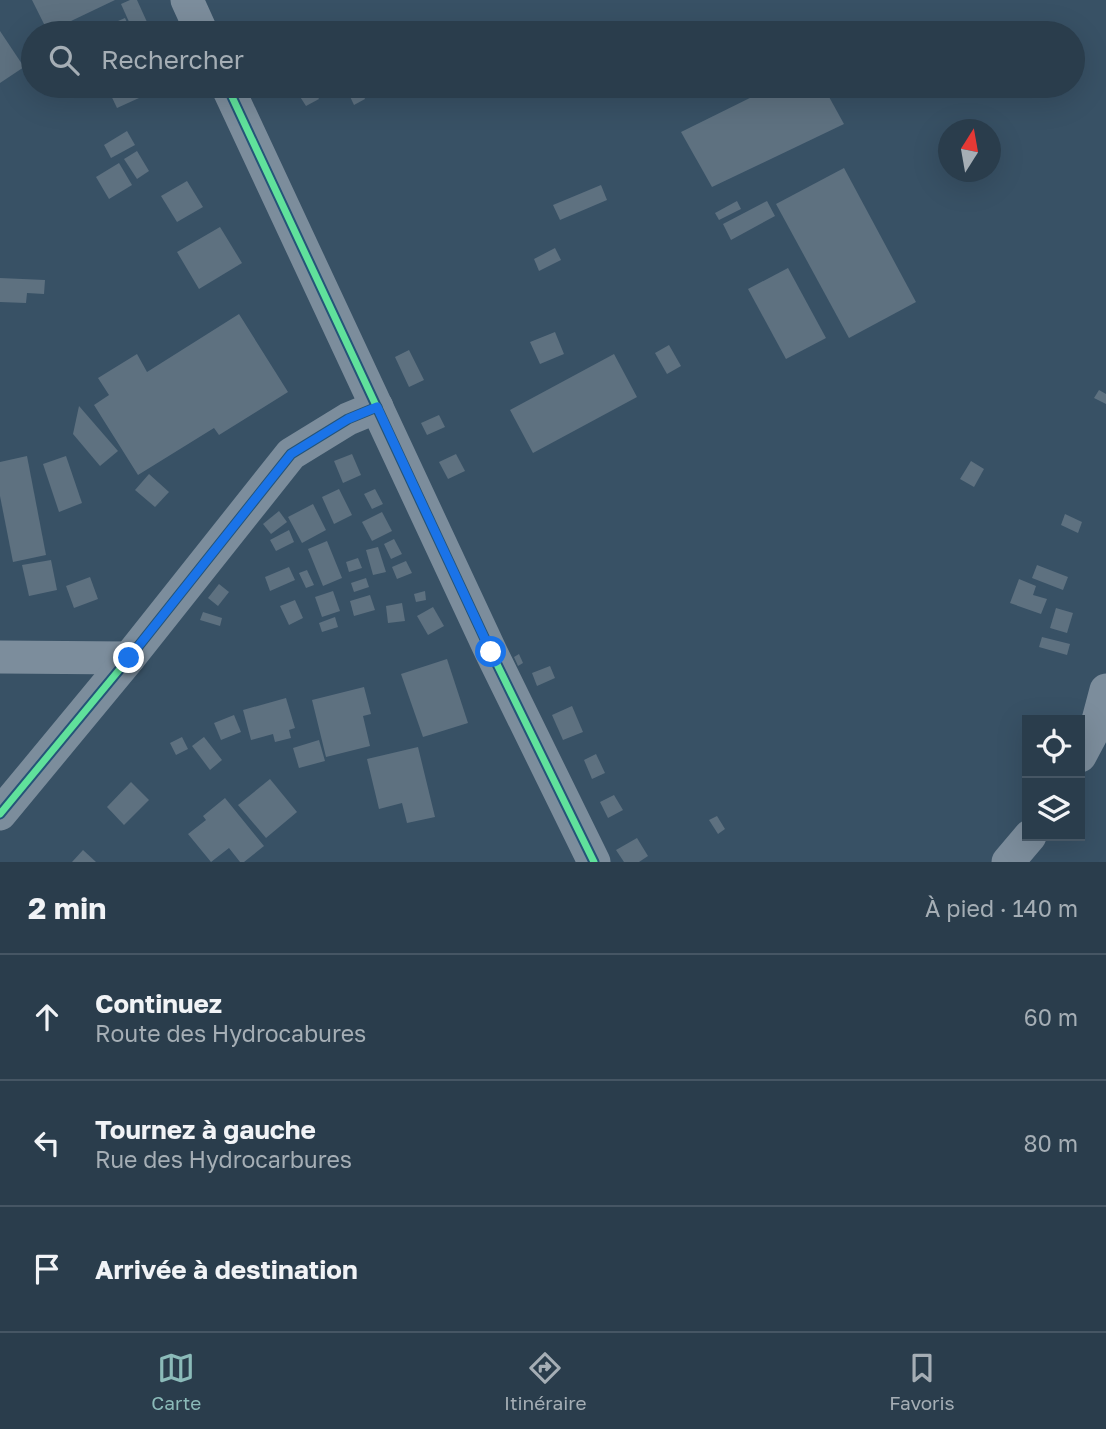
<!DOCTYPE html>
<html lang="fr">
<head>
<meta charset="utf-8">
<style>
	:root { --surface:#2a3d4c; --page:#364856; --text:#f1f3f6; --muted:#a5aeb5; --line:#465664; --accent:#8bbbb9 }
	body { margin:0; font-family:"Golos Text",sans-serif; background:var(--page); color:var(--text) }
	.controls { position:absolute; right:21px; bottom:21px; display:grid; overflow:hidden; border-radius:0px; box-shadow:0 7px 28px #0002 }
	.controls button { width:63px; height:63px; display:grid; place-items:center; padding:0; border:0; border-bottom:2px solid var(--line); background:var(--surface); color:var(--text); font:35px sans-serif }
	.compass { position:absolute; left:938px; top:119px; width:63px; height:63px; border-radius:50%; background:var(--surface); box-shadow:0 7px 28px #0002; rotate:11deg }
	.stop { position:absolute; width:21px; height:21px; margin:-16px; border:5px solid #1a73e8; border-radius:50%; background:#fff }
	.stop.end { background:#1a73e8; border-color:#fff; box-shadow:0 2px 7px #0008 }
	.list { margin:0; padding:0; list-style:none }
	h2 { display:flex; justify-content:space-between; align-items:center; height:91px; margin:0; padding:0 28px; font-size:30px }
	h2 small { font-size:23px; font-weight:400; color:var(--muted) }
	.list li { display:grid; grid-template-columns:46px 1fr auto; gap:21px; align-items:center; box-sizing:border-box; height:126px; padding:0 28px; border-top:2px solid var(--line) }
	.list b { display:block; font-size:26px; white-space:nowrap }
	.list p { margin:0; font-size:23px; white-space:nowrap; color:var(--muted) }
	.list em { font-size:23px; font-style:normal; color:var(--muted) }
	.icon { flex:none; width:38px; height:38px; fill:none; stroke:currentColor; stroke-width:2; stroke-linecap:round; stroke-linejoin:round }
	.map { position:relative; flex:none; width:1106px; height:862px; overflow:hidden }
	.search { position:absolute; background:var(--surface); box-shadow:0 7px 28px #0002; left:21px; right:21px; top:21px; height:77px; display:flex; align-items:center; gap:18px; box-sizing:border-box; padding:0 24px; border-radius:38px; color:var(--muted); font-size:26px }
	.sheet { height:469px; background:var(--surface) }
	nav { display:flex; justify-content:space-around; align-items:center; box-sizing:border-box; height:98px; border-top:2px solid var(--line); background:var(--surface); font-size:19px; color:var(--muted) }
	nav a { display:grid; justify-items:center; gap:4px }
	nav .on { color:var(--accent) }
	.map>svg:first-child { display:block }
	.building { fill:#5e7180 }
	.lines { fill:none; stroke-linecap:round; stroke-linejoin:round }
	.minor { stroke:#7c8d9c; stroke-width:33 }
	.cycleway-casing { stroke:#255478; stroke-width:11 }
	.cycleway { stroke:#60e19b; stroke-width:7 }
	.route { stroke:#1a73e8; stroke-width:9 }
</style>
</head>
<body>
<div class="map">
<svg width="1106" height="862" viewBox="0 0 1106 862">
	<rect width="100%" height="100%" fill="#385165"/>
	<!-- building -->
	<g class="building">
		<path d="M32,0H115L48,32Z"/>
		<path d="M130,0H137L152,33H134L121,4Z"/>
		<path d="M125,18L132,33H90Z"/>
		<path d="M0,31L24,67L0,83Z"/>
		<path d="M74,86H94L77,93Z"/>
		<path d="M109,86H133L139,98L117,108L107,87Z"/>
		<path d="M309,86H311L319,99L306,106L297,92Z"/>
		<path d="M345,86H359L365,99L354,105Z"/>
		<path d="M774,86H823L844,124L712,187L681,132Z"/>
		<path d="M127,131L135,145L111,158L104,145Z"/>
		<path d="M137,151L149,171L137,179L124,159Z"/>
		<path d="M119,163L132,185L109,199L96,177Z"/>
		<path d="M844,168L916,302L849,338L776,204Z"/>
		<path d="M187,181L203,207L177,222L161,196Z"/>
		<path d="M601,185L607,200L560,220L553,205Z"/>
		<path d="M737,201L741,209L719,220L715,213Z"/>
		<path d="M767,201L775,216L731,240L723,224Z"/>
		<path d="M220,227L242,263L199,289L177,252Z"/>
		<path d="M555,248L561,260L539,271L534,259Z"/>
		<path d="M788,268L826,338L786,359L748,289Z"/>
		<path d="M0,278L45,280L44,294L27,293L26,303L0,302Z"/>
		<path d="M239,314L288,392L219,435L214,428L138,475L94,405L109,395L98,378L137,354L147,372Z"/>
		<path d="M555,332L564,354L540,364L530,342Z"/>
		<path d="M669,345L681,366L667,374L655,353Z"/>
		<path d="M409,350L424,380L409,387L395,357Z"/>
		<path d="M614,354L637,397L533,453L510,410Z"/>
		<path d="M1099,390L1106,394V404L1094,398Z"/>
		<path d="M79,406L118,451L100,466L73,434Z"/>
		<path d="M439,415L445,427L427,435L421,423Z"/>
		<path d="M352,454L361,475L343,483L334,461Z"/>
		<path d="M456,454L465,471L448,479L439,462Z"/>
		<path d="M27,456L46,555L13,562L0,496V462Z"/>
		<path d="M66,456L82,503L59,512L43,464Z"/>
		<path d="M971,461L984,469L974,487L960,479Z"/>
		<path d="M149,474L169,492L155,507L135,490Z"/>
		<path d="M339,489L352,515L334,524L322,497Z"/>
		<path d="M375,489L383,504L372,509L364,494Z"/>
		<path d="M313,504L326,530L302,543L288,517Z"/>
		<path d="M279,511L287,522L271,534L263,524Z"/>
		<path d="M382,512L392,531L372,541L362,522Z"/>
		<path d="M1065,514L1082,522L1078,533L1061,525Z"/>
		<path d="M289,530L294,542L276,551L270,540Z"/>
		<path d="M394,539L402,554L391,559L384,544Z"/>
		<path d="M327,541L342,578L323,586L308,549Z"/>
		<path d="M378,547L386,572L373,575L366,550Z"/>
		<path d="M358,558L362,568L349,572L346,562Z"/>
		<path d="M51,560L57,590L29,596L22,565Z"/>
		<path d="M406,561L412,573L397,579L392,567Z"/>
		<path d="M1037,565L1068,577L1063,590L1032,578Z"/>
		<path d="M289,567L295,580L270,591L265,577Z"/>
		<path d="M307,570L314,585L306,588L299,573Z"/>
		<path d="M90,577L98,599L74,608L66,586Z"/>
		<path d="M366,578L369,587L354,592L351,583Z"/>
		<path d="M1019,579L1036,586L1033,595L1047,599L1041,614L1010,603Z"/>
		<path d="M219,584L229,592L218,606L208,598Z"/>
		<path d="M333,591L340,611L322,617L315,597Z"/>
		<path d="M425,591L426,600L416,602L414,594Z"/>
		<path d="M370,595L375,610L354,616L350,601Z"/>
		<path d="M295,600L303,618L289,625L280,606Z"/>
		<path d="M402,603L405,621L388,623L386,606Z"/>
		<path d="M433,607L444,626L428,635L417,616Z"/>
		<path d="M1056,608L1073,613L1067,633L1050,628Z"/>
		<path d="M203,612L222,618L220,626L200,620Z"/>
		<path d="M335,617L338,627L322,632L319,623Z"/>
		<path d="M1042,637L1070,644L1067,655L1039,647Z"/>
		<path d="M519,654L523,663L518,666L514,657Z"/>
		<path d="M447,659L468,723L423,737L401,674Z"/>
		<path d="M550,666L555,678L537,686L532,673Z"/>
		<path d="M364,687L371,714L363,716L370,746L326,757L312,700Z"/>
		<path d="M286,698L295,728L289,730L291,738L275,742L273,734L251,740L243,710Z"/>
		<path d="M572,706L583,732L563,740L552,715Z"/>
		<path d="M234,715L241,732L221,740L214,723Z"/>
		<path d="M182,737L188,749L176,755L170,743Z"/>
		<path d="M204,737L222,760L210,770L192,746Z"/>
		<path d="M319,740L325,761L299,768L293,748Z"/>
		<path d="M418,747L435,817L407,823L402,803L379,809L367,759Z"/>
		<path d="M596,754L605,773L592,779L584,760Z"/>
		<path d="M270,779L297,812L266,838L238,805Z"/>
		<path d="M131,782L149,800L124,825L107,807Z"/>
		<path d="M614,795L623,810L608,818L600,802Z"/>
		<path d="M225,798L264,846L244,862H240L229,848L211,862L188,834L206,820L203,816Z"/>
		<path d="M717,816L725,829L718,834L709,820Z"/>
		<path d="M637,838L648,856L639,862H624L616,850Z"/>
		<path d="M83,850L96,862H72Z"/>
	</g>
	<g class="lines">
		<!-- minor -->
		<g class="minor">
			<path d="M187,0L202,33"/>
			<path d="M227,86L491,652L594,862"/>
			<path d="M0,657L129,658"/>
			<path d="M1080,756L1097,724L1106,690"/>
			<path d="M0,814L129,658L291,454L348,419L377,407"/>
			<path d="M1008,862L1030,836"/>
		</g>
		<!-- cycleway casing -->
		<g class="cycleway-casing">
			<g id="cycleway">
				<path d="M227,86L491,652L594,862"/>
				<path d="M0,814L129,658L291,454L348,419L377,407"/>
			</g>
		</g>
		<!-- cycleway -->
		<use href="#cycleway" class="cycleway"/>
	</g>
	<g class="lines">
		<!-- route -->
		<path class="route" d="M129,658L291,454L348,419L377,407L491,652"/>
	</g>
</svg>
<div class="controls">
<button><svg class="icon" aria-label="locate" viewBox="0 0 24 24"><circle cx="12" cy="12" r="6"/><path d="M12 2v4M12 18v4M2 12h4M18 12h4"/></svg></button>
<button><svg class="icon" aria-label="layers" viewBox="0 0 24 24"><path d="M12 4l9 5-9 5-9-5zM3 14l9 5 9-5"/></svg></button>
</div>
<svg class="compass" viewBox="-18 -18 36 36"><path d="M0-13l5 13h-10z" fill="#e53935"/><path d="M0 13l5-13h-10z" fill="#a5aeb5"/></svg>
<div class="stop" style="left:491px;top:652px"></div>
<div class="stop end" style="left:129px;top:658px"></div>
<div class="search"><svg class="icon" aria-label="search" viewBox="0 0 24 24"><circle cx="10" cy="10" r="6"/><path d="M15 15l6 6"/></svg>Rechercher</div>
</div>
<section class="sheet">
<h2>2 min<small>À pied · 140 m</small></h2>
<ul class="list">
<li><svg class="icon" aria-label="ahead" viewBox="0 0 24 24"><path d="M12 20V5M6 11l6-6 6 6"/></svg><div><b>Continuez</b><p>Route des Hydrocabures</p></div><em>60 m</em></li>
<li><svg class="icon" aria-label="left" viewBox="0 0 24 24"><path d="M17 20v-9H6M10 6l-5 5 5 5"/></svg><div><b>Tournez à gauche</b><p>Rue des Hydrocarbures</p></div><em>80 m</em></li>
<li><svg class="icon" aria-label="arrive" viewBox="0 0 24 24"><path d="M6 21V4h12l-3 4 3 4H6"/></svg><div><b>Arrivée à destination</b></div></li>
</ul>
</section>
<nav>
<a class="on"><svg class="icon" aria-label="map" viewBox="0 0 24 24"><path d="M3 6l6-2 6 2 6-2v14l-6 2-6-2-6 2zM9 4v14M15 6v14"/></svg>Carte</a>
<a><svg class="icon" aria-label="directions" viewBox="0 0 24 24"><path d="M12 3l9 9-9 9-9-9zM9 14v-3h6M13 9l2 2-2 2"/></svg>Itinéraire</a>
<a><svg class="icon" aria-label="saved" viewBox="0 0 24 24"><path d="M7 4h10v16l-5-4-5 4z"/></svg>Favoris</a>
</nav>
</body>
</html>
